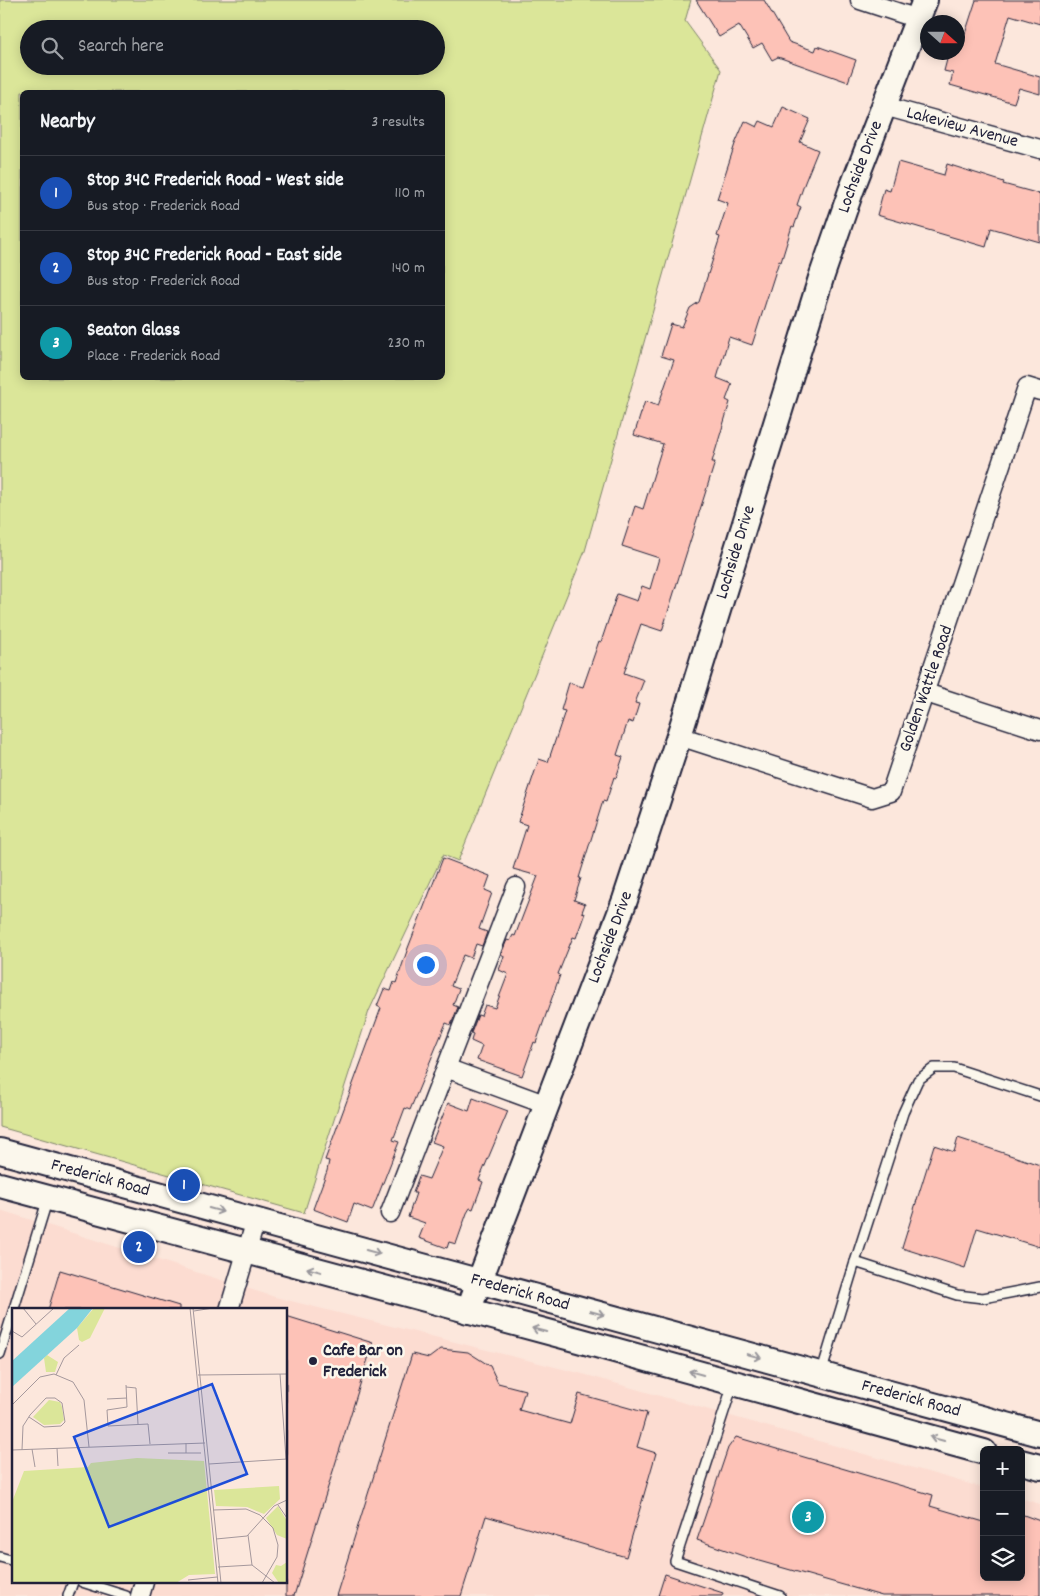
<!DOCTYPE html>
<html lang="en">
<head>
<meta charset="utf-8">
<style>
	:root { --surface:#171b24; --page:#20242c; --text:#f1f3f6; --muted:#9ea1a6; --line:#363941; --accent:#9495a2 }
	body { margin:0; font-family:Dekko,sans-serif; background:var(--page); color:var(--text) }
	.controls { position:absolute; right:15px; bottom:15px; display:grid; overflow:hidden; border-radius:8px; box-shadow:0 2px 12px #0003 }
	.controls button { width:45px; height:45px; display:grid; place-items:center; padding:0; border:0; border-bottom:1px solid var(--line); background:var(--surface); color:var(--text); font:25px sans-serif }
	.compass { position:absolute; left:920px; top:15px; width:45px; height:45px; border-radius:50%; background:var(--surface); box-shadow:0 2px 12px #0003; rotate:111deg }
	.you { position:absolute; left:425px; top:964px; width:18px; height:18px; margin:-12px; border:4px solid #fff; border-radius:50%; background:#1a73e8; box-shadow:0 0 0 8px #1a73e833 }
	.badge { display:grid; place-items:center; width:32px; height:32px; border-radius:50%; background:var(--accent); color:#fff; font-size:16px; font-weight:700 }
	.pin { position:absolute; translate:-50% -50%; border:2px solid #fff; box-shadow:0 1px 5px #0006 }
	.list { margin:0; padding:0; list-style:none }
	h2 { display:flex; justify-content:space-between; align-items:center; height:65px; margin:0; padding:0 20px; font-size:21px }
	h2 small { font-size:16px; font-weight:400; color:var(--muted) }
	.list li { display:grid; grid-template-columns:32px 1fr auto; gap:15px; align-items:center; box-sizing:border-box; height:75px; padding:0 20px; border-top:1px solid var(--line) }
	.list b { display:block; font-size:19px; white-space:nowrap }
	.list p { margin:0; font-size:16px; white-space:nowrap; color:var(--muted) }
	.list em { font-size:16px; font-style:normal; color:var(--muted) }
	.icon { flex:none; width:28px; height:28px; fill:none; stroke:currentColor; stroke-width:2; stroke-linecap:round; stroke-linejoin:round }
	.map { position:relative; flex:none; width:1040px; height:1596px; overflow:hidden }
	.search { position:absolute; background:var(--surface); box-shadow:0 2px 12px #0003; left:20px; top:20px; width:425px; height:55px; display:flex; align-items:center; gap:12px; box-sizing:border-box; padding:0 18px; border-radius:28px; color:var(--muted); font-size:19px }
	.panel { position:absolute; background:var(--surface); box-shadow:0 2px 12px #0003; left:20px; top:90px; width:425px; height:290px; border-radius:8px }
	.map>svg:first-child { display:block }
	.built { fill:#fcdcd1; fill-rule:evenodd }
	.green { fill:#dbe699; stroke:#7e846a; fill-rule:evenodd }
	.building { fill:#fdc2b7; stroke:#22223b }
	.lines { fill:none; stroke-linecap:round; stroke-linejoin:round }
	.lane-casing { stroke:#22223b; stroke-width:12 }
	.street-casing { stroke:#22223b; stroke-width:21 }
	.secondary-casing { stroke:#22223b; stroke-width:28 }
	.lane { stroke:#fbf7ec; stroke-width:9 }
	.street { stroke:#fbf7ec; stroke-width:18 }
	.secondary { stroke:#fbf7ec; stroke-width:24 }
	.oneway { stroke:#99979c }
	.poi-dot { fill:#22223b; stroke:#fbf7ec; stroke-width:2 }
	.labels { text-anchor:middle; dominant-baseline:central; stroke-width:5; stroke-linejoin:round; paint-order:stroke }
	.street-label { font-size:18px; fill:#22223b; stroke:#fbf7ec }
	.poi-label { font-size:18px; font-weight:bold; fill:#22223b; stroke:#fbf7ec; text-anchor:start }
	.inset-road { fill:none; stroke:#a5989c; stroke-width:1 }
	.view { fill:#1d4ed8; fill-opacity:0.15; stroke:#1d4ed8; stroke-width:2.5 }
	.inset-edge { fill:none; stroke:#22223b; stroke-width:2.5 }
</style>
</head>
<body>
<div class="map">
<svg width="1040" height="1596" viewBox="0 0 1040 1596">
	<rect width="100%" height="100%" fill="#fce7dc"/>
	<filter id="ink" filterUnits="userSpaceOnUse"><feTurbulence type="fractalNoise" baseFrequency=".02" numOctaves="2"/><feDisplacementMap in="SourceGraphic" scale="10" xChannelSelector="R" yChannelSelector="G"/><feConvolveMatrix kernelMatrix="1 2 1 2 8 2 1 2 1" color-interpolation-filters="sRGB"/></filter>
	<g filter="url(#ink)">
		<!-- built -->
		<path class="built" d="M0,1210L275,1297L583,1374L984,1488V1577H1021V1498L1040,1504V1596H0ZM14,1310H286V1582H14Z"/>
		<!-- green -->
		<path class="green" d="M0,0H691L685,21L721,70L585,551L458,861L443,855L369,1011L304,1213L0,1127ZM29,29H436V66H29ZM22,92H442V378H22Z"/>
		<!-- building -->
		<g class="building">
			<path d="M696,0H764L789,42L815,51L817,46L856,60L848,82L778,57L772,60L762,43L753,48L739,25L719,37Z"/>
			<path d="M976,0H1040V24L1010,15L995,64L1040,77V94L1019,88L1014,103L950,85L953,73L944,71L949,52H958V39L963,40Z"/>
			<path d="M783,107L810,119L800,142L818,150L805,182L797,205L801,207L794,227L792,226L781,262L779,261L752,345L729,337L717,378L732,384L726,400L730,402L712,462H715L662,631L641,624L624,673L644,680L635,703L639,704L633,723L628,721L617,755L623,757L616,778L614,777L606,802L603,801L579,878H581L574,900L585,904L582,912L585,913L576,938L573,937L558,974L560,975L536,1043L534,1042L522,1076L477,1060L482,1046L471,1041L473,1034L471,1033L478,1015L481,1016L485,1005L495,1008L508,974L499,970L504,956L501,954L507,940L510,941L513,935L515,936L538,876L513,869L527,825L518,822L539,759L548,762L565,711L561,710L569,683L583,687L599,641L601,642L617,594L637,601L642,586L650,589L659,558L622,546L635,506L643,509L663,444L634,435L645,401L658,406L674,360L661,356L671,324L682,327L690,308L699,302L720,237L717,236L728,203L717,199L735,144L745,121L757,127L760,121L774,127Z"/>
			<path d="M898,162L944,175L947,164L1004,182L1003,184L1040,194V242L991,228L986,247L877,215L884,189L890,191Z"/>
			<path d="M443,858L490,876L485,890L492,893L479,929L487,932L482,946L476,944L471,958L463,955L451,986L459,989L453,1005L458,1007L451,1025L446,1023L410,1110L405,1108L393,1140L399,1142L372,1211L354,1204L348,1222L313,1209L327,1171L329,1161L325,1160L381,1008L377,1006L384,989L391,991L394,982L396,983L408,948Z"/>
			<path d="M473,1098L508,1111L479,1180L483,1182L473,1209L470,1208L467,1213L456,1244L449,1242L447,1248L419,1238L425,1223L408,1217L416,1193H413L419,1176L429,1179L443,1146L432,1142L448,1103L469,1111Z"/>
			<path d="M958,1138L1040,1165V1247L977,1228L965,1268L902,1248L934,1145L954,1152Z"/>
			<path d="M60,1270L179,1306V1310H48Z"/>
			<path d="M286,1316L373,1343L294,1596H286Z"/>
			<path d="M441,1349L468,1352L490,1366L498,1383L525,1390L519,1410L570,1424L579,1394L647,1413L637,1447L656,1453L626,1557L486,1516L461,1596H336L412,1354L429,1358Z"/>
			<path d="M736,1437L933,1495L930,1506L984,1522V1577H1021V1514L1040,1521V1596H882L752,1559L697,1540L728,1448Z"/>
			<path d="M665,1574L723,1593L722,1596H658Z"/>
		</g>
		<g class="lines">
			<!-- lane casing -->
			<g class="lane-casing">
				<g id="lane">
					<path d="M855,1262L957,1295L983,1298L1040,1287"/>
					<path d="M0,1354L48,1198"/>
					<path d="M821,1374L855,1262L903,1113L918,1080L934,1068H954L1040,1096"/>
					<path d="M733,1384L675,1561L780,1596"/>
					<path d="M0,1557L14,1561"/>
					<path d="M82,1582L126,1596"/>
					<path d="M68,1596L73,1582"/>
				</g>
			</g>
			<!-- street casing -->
			<g class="street-casing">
				<g id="street">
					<path d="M860,0L918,19"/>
					<path d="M884,106L1040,149"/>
					<path d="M926,693L1040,730"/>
					<path d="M679,736L872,798L891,792L1027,387L1040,391"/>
					<path d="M446,1068L516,887"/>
					<path d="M390,1213L446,1068L547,1105"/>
					<path d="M229,1310L256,1220"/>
					<path d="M140,1596L144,1582"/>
				</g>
			</g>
			<!-- secondary casing -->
			<g class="secondary-casing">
				<g id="secondary">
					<path id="s1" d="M0,1151L1040,1434"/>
					<path d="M0,1185L578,1340L984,1452"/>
					<path id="s2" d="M468,1311L625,900L679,736L821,278L851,191L925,0"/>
					<path d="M1021,1462L1040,1467"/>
				</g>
			</g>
			<!-- lane -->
			<use href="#lane" class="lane"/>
			<!-- street -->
			<use href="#street" class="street"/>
			<!-- secondary -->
			<use href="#secondary" class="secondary"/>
		</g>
		<!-- one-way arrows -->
		<defs><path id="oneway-shaft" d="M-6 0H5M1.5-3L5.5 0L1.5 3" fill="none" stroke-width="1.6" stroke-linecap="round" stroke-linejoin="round" transform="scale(1.25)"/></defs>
		<g class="oneway">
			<use href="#oneway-shaft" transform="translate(216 1210) rotate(15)"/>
			<use href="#oneway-shaft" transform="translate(373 1252) rotate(15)"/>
			<use href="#oneway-shaft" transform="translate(314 1270) rotate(-165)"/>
			<use href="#oneway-shaft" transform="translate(597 1313) rotate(15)"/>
			<use href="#oneway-shaft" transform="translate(539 1330) rotate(-165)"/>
			<use href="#oneway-shaft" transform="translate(754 1356) rotate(15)"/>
			<use href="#oneway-shaft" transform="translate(696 1373) rotate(-165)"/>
			<use href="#oneway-shaft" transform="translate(937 1439) rotate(-165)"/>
		</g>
	</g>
	<!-- markers -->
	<circle class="poi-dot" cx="313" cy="1361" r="5"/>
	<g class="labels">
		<!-- street labels -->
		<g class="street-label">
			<text transform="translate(962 128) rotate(15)">Lakeview Avenue</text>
			<text stroke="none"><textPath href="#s2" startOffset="1210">Lochside Drive</textPath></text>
			<text stroke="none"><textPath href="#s2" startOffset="805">Lochside Drive</textPath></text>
			<text transform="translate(927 689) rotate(-71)">Golden Wattle Road</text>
			<text stroke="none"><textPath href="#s2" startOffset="400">Lochside Drive</textPath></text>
			<text stroke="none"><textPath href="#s1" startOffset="104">Frederick Road</textPath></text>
			<text stroke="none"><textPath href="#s1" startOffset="539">Frederick Road</textPath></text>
			<text stroke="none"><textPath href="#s1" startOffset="944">Frederick Road</textPath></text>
		</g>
		<!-- poi labels -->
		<g class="poi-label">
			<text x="323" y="1351">Cafe Bar on<tspan x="323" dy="21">Frederick</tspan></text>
		</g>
	</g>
	<!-- overview -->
	<g transform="translate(12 1308)">
		<rect width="275" height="275" fill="#fce7dc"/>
		<path d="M82,0H93L78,30L70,34L67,32L65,20ZM35,47L46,54L43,64H34L32,50ZM37,92L48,94L50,99L52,112L48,116L32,117L21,109ZM125,150L192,153L203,266L177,267L164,275H0V194L12,163L76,159L79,155ZM267,178L268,191L252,206L235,199L204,198L202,182ZM266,198L275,213V231L265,227L254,210ZM275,254V275H267L260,265L264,257L269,258Z" fill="#dbe699"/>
		<path d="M58,0H81L65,20L0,79V53Z" fill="#83d4dc"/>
		<path class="inset-road" d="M11,0L24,16M178,0L206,275M181,0L209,275M182,3L201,0M0,23L10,29L42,0M268,66L274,151M44,67L52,50L67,37M186,67L275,66M114,77L115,99L95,102L96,118L136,116L138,136M114,79L124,80L126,116M95,91L115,90M0,97L28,69L42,66L61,74L72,92L77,139M174,135V145H189M45,140L46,158M20,141L23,159M0,142L193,135M10,142L11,118L13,115L18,107L34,90H43L50,95L53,114L49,118L32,119L17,109M156,145H174M197,156L275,151M266,197L275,210M201,202L234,201L248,207L261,220L266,237L265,249L250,275M236,227L240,257M204,231L235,228L262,198L275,192M206,259L240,257L263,275M176,272L205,269"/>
		<path class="view" d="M200,76L235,166L97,219L62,129Z"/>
		<rect width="275" height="275" class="inset-edge"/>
	</g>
</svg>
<div class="controls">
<button>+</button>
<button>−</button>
<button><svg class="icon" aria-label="layers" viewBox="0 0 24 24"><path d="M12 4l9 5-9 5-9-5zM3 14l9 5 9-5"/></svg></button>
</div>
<svg class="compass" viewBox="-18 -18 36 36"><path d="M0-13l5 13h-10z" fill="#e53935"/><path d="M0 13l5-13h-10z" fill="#9ea1a6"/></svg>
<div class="you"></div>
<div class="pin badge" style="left:184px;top:1185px;background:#1a4fb4">1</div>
<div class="pin badge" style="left:139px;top:1247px;background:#1a4fb4">2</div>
<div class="pin badge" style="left:808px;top:1517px;background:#0f9aa8">3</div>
<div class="search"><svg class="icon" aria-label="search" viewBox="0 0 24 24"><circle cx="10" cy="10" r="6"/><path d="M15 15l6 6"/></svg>Search here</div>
<section class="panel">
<h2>Nearby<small>3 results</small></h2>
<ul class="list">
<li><span class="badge" style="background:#1a4fb4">1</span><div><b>Stop 34C Frederick Road - West side</b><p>Bus stop · Frederick Road</p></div><em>110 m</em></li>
<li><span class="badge" style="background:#1a4fb4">2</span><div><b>Stop 34C Frederick Road - East side</b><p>Bus stop · Frederick Road</p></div><em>140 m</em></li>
<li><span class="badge" style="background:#0f9aa8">3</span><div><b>Seaton Glass</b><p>Place · Frederick Road</p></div><em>230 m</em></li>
</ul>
</section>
</div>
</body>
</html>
